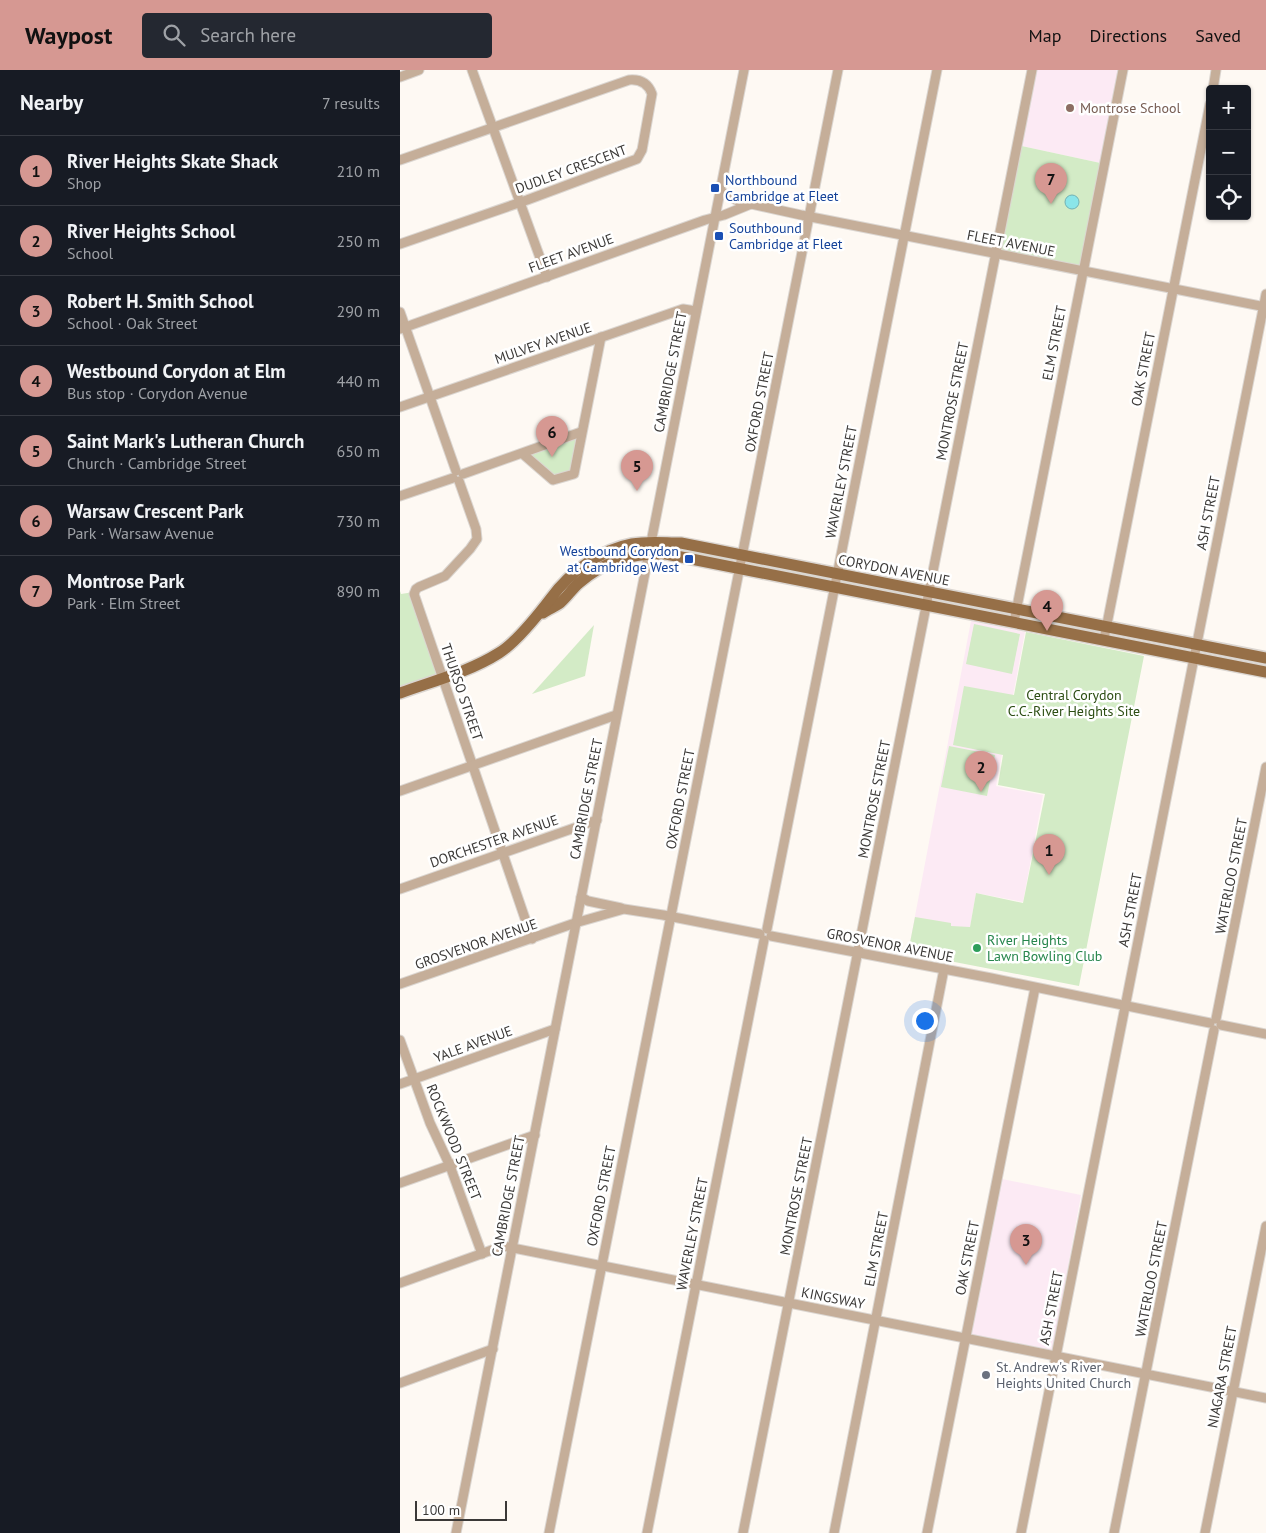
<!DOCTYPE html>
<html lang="en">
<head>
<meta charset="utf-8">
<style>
	:root { --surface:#171b24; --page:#242831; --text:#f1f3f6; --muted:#9ea1a6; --line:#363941; --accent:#d69892 }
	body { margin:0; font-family:"PT Sans",sans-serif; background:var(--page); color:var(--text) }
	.controls { position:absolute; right:15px; top:15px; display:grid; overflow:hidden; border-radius:5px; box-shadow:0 1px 4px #0004 }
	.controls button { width:45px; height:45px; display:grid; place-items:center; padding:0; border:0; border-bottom:1px solid var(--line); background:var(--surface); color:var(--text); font:25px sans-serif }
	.scale { position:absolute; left:15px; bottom:12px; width:92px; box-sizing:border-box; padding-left:5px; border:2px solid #3b3937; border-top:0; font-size:14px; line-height:18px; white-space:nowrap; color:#3b3937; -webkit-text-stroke:4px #fff; paint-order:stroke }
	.you { position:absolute; left:524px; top:950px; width:18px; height:18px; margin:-12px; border:4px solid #fff; border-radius:50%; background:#1a73e8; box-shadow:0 0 0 8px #1a73e833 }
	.badge { display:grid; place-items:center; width:32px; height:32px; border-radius:50%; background:var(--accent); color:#111; font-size:16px; font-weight:700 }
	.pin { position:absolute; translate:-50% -41px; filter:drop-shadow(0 1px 2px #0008) }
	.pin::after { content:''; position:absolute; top:26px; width:18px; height:15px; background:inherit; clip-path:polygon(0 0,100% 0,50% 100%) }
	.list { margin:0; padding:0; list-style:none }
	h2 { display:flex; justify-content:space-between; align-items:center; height:65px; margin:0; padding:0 20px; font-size:21px }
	h2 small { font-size:16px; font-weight:400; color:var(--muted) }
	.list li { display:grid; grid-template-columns:32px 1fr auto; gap:15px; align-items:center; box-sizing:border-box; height:70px; padding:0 20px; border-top:1px solid var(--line) }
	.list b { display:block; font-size:19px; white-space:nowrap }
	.list p { margin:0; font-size:16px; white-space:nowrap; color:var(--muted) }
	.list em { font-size:16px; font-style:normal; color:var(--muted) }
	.icon { flex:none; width:28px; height:28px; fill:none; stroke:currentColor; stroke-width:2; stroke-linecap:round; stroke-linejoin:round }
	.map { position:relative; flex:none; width:866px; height:1463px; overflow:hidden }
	header { display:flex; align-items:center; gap:30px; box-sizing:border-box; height:70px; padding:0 25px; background:var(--accent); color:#111 }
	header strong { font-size:24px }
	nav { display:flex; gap:28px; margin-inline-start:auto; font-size:18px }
	.search { width:350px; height:45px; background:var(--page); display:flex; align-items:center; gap:12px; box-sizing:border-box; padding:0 18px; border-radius:5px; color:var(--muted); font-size:19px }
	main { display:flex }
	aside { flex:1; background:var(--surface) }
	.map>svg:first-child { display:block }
	.education { fill:#fceaf4 }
	.green { fill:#d3ebc6 }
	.water { fill:#8ae5e9; stroke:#72b1b4 }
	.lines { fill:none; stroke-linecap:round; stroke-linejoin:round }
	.minor-casing { stroke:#dbd6d1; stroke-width:11 }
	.major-casing { stroke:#dbd6d1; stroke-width:14 }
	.minor { stroke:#c5ae99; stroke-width:9 }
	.major { stroke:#966f47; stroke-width:11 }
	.education-dot { fill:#8d6e63; stroke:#fff; stroke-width:2 }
	.transit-dot { fill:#1a4fb4; stroke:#fff; stroke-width:2 }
	.leisure-dot { fill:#2e9e5b; stroke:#fff; stroke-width:2 }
	.worship-dot { fill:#6b7280; stroke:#fff; stroke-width:2 }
	.labels { text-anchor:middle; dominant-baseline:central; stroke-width:5; stroke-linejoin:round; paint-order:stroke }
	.education-label { font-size:14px; fill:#785e54; stroke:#fff; text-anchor:start }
	.street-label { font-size:14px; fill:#3b3937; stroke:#fff }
	.transit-label { font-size:14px; fill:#164399; stroke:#fff; text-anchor:start }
	.park-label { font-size:14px; fill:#2c4d13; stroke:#fff }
	.leisure-label { font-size:14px; fill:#27864d; stroke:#fff; text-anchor:start }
	.worship-label { font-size:14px; fill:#5b616d; stroke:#fff; text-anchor:start }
</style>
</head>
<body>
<header>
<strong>Waypost</strong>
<div class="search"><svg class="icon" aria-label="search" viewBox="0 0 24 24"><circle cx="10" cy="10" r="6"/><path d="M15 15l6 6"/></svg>Search here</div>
<nav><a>Map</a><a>Directions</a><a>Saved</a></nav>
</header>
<main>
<aside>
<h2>Nearby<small>7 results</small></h2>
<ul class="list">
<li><span class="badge">1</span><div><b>River Heights Skate Shack</b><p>Shop</p></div><em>210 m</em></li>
<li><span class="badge">2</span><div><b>River Heights School</b><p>School</p></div><em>250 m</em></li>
<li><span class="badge">3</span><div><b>Robert H. Smith School</b><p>School · Oak Street</p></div><em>290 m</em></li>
<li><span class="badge">4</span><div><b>Westbound Corydon at Elm</b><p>Bus stop · Corydon Avenue</p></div><em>440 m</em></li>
<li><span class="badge">5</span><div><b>Saint Mark's Lutheran Church</b><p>Church · Cambridge Street</p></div><em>650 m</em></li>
<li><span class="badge">6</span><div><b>Warsaw Crescent Park</b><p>Park · Warsaw Avenue</p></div><em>730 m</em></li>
<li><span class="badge">7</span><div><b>Montrose Park</b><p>Park · Elm Street</p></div><em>890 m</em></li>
</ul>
</aside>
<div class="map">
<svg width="866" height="1463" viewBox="0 0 866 1463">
	<rect width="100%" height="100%" fill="#fef9f3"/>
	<!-- education -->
	<g class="education">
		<path d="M632,0H723L705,94L617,75Z"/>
		<path d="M571,551L625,562L596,716L643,725L623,832L576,823L570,857L508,883Z"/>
		<path d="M602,1109L681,1125L653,1280L570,1264Z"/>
	</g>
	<!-- green -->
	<g class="green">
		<path d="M617,75L705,94L683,201L596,183Z"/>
		<path d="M181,362L174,404L153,410L123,384Z"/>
		<path d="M273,476L335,489L331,491L261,477Z"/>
		<path d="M345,490L430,508L426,510L347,494L345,492Z"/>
		<path d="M440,508L522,524V526L519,528L442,513L440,512Z"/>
		<path d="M0,521L1,524L14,522L42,608L0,623Z"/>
		<path d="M533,526L609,542V544L607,546L533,531L532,530Z"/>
		<path d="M619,545L699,560L700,561L698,563L621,549Z"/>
		<path d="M574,554L620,564L612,604L566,594Z"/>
		<path d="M194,555L185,606L132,624Z"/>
		<path d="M626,562L744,586L679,916L508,883L515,847L551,853V856L570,857L576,823L623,833L645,724L598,715L603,685L553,675L564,616L614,625Z"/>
		<path d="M549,676L595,685L587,726L541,717Z"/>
	</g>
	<!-- water -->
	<circle class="water" cx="672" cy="132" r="7"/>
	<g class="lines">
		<!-- minor casing -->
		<g class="minor-casing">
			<g id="minor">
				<path d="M72,0L147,207"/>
				<path d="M0,7L19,0"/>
				<path d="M813,19L816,0"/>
				<path d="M0,90L229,10C240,9 248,13 252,24L242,80L237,89L127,130L0,174"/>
				<path d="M320,121L338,131L401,145L866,237"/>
				<path d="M0,242L56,401"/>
				<path d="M0,259L305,150L324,145L351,134"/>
				<path d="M0,337L283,239L296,241"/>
				<path d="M123,384L153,410L174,404L201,267"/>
				<path d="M63,404L181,362"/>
				<path d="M59,411L76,459L77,469L70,479L45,506L19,517L16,519L14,524L132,869"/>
				<path d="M0,426L53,408"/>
				<path d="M614,552L723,0"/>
				<path d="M704,569L810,34"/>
				<path d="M0,721L216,645"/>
				<path d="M0,819L197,750"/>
				<path d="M181,827L188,831L221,838"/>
				<path d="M367,859L537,0"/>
				<path d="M371,866L591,908L810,953"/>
				<path d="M0,914L175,853L224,839L263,845L360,864"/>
				<path d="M816,949L866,697"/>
				<path d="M821,955L866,964"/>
				<path d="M0,970L30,1053L50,1096L82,1184"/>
				<path d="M0,1014L155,959"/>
				<path d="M0,1113L135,1065"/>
				<path d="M0,1213L103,1176L866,1328"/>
				<path d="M0,1313L93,1279"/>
				<path d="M56,1463L344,0"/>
				<path d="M149,1463L438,0"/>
				<path d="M247,1463L364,870"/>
				<path d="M343,1463L632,0"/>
				<path d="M434,1463L544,899"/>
				<path d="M527,1463L635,918"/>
				<path d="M621,1463L866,224"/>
				<path d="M714,1463L814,960"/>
				<path d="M805,1463L866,1156"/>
			</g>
		</g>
		<!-- major casing -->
		<g class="major-casing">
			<g id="major">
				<path d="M143,543C148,539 155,537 160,533C167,527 172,519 179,513C206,490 231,483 266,484L866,602"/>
				<path d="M0,623C33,611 69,602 99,583C117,572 138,545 151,528C170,502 200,480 232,474C248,471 265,473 281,473L866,588"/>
			</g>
		</g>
		<!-- minor -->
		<use href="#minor" class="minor"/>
		<!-- major -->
		<use href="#major" class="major"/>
	</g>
	<!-- markers -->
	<circle class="education-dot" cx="670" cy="38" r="5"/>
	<g class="transit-dot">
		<rect x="310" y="113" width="10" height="10" rx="2.5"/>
		<rect x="314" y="161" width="10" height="10" rx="2.5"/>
		<rect x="284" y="484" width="10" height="10" rx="2.5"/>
	</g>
	<circle class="leisure-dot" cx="577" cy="878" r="5"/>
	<circle class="worship-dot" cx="586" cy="1305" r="5"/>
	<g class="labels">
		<!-- education labels -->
		<g class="education-label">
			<text x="680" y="38">Montrose School</text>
		</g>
		<!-- street labels -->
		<g class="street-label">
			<text transform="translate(171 99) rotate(-20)">DUDLEY CRESCENT</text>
			<text transform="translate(611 173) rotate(11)">FLEET AVENUE</text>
			<text transform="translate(171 183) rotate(-20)">FLEET AVENUE</text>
			<text transform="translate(143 273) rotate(-19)">MULVEY AVENUE</text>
			<text transform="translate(654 273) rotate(-79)">ELM STREET</text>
			<text transform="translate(743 299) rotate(-79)">OAK STREET</text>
			<text transform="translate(270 302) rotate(-79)">CAMBRIDGE STREET</text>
			<text transform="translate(552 331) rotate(-79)">MONTROSE STREET</text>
			<text transform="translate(359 332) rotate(-79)">OXFORD STREET</text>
			<text transform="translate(441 412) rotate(-79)">WAVERLEY STREET</text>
			<text transform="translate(808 443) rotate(-79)">ASH STREET</text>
			<text transform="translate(494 500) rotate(11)">CORYDON AVENUE</text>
			<text transform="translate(62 622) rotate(71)">THURSO STREET</text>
			<text transform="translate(186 729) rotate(-79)">CAMBRIDGE STREET</text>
			<text transform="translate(280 729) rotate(-79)">OXFORD STREET</text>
			<text transform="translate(474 729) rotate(-79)">MONTROSE STREET</text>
			<text transform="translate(94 771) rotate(-19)">DORCHESTER AVENUE</text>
			<text transform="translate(831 806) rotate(-79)">WATERLOO STREET</text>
			<text transform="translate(730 840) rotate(-79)">ASH STREET</text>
			<text transform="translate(76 874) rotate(-19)">GROSVENOR AVENUE</text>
			<text transform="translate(490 875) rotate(11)">GROSVENOR AVENUE</text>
			<text transform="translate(73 974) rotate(-20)">YALE AVENUE</text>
			<text transform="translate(54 1072) rotate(68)">ROCKWOOD STREET</text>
			<text transform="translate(108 1126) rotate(-79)">CAMBRIDGE STREET</text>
			<text transform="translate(201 1126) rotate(-79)">OXFORD STREET</text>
			<text transform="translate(396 1126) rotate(-79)">MONTROSE STREET</text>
			<text transform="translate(292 1164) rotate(-79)">WAVERLEY STREET</text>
			<text transform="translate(476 1179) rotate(-79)">ELM STREET</text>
			<text transform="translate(567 1188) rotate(-79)">OAK STREET</text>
			<text transform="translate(751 1209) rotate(-79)">WATERLOO STREET</text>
			<text transform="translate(433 1228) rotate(11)">KINGSWAY</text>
			<text transform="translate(651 1238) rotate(-79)">ASH STREET</text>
			<text transform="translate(822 1307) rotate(-79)">NIAGARA STREET</text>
		</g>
		<!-- transit labels -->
		<g class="transit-label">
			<text x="325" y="110">Northbound<tspan x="325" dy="16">Cambridge at Fleet</tspan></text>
			<text x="329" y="158">Southbound<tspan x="329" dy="16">Cambridge at Fleet</tspan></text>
			<text x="279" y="481" text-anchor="end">Westbound Corydon<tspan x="279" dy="16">at Cambridge West</tspan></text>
		</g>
		<!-- park labels -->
		<g class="park-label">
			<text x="674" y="625">Central Corydon<tspan x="674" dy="16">C.C.-River Heights Site</tspan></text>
		</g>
		<!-- leisure labels -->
		<g class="leisure-label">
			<text x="587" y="870">River Heights<tspan x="587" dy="16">Lawn Bowling Club</tspan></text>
		</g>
		<!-- worship labels -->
		<g class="worship-label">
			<text x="596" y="1297">St. Andrew's River<tspan x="596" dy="16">Heights United Church</tspan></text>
		</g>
	</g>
</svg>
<div class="controls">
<button>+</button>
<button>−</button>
<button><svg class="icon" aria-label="locate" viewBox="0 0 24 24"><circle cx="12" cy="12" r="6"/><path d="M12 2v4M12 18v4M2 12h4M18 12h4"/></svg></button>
</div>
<div class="scale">100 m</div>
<div class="you"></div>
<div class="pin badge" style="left:649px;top:805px">1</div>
<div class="pin badge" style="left:581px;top:722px">2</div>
<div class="pin badge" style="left:626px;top:1195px">3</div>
<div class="pin badge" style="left:647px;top:561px">4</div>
<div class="pin badge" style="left:237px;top:421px">5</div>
<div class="pin badge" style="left:152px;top:387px">6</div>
<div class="pin badge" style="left:651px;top:134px">7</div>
</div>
</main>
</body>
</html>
